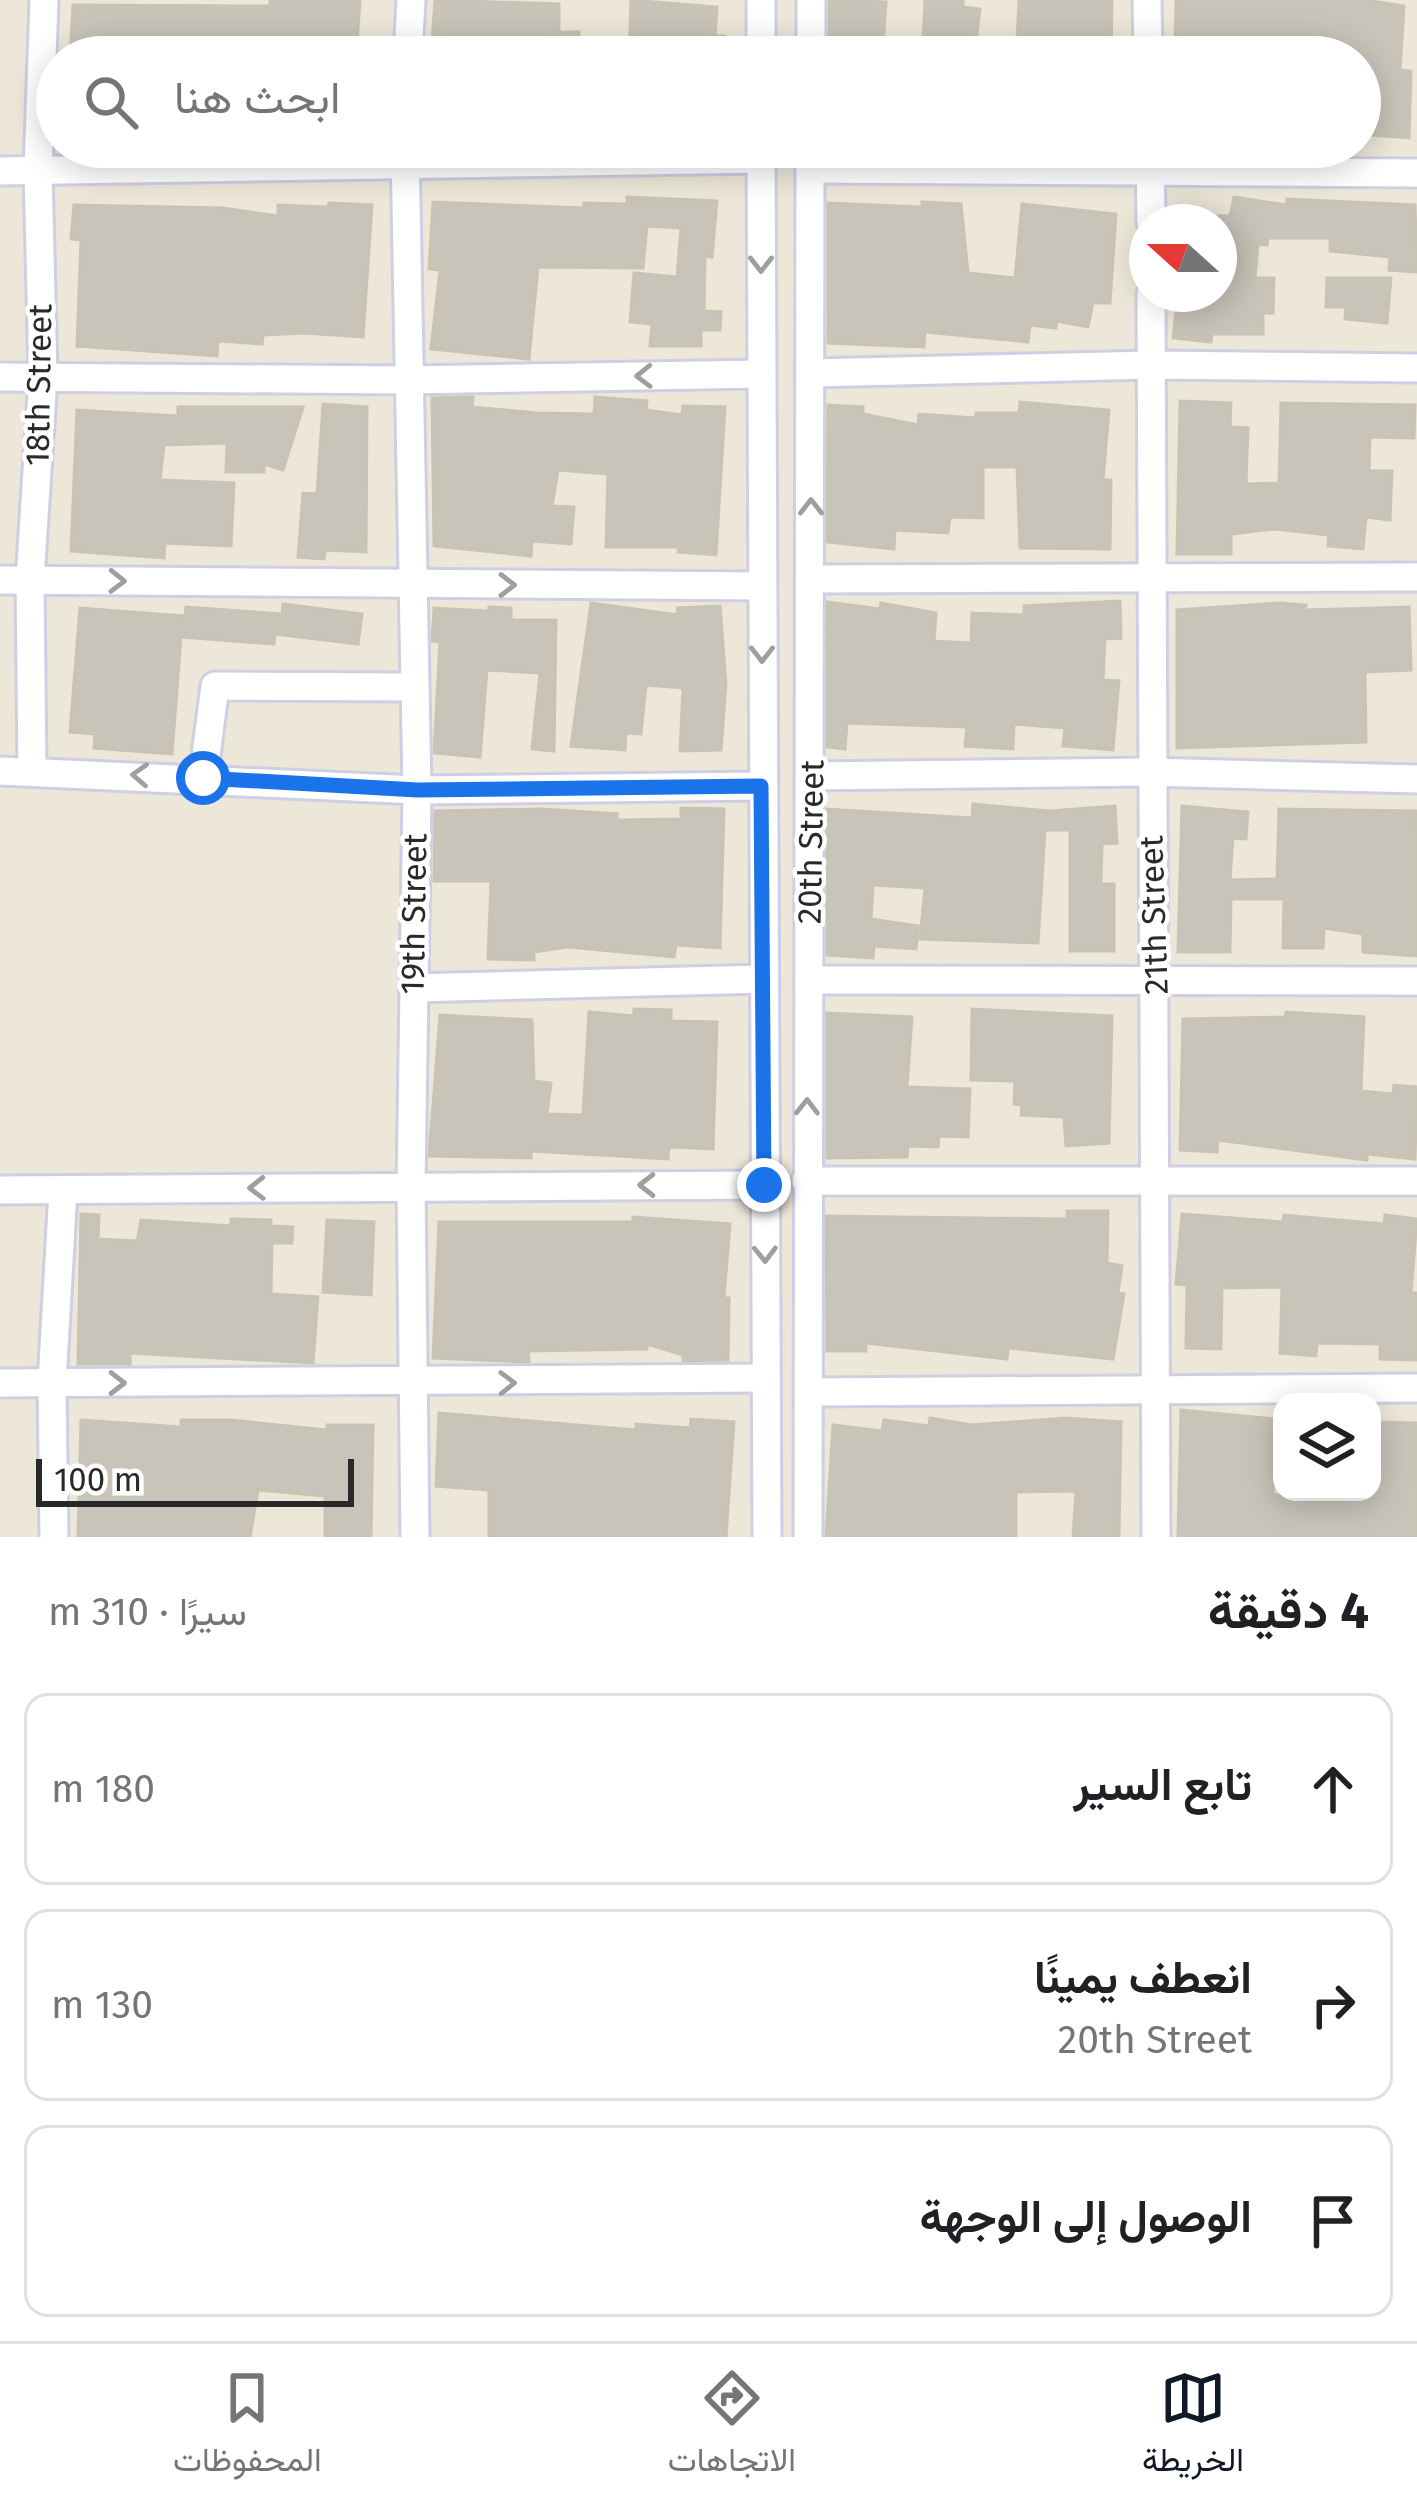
<!DOCTYPE html>
<html lang="ar">
<head>
<meta charset="utf-8">
<style>
	:root { --surface:#fff; --page:#f6f6f6; --text:#202124; --muted:#757577; --line:#e0e0e0; --accent:#111827 }
	body { margin:0; font-family:"Fira Sans",Vazirmatn,sans-serif; background:var(--page); color:var(--text); direction:rtl }
	.controls { position:absolute; right:36px; bottom:36px; display:grid; overflow:hidden; border-radius:24px; box-shadow:0 6px 30px #0003 }
	.controls button { width:108px; height:108px; display:grid; place-items:center; padding:0; border:0; border-bottom:3px solid var(--line); background:var(--surface); color:var(--text); font:60px sans-serif }
	.compass { position:absolute; left:1129px; top:204px; width:108px; height:108px; border-radius:50%; background:var(--surface); box-shadow:0 6px 30px #0003; rotate:291deg }
	.scale { position:absolute; left:36px; bottom:30px; width:318px; box-sizing:border-box; padding-left:12px; border:6px solid #292929; border-top:0; font-size:33px; line-height:42px; white-space:nowrap; color:#292929; -webkit-text-stroke:9px #fff; paint-order:stroke }
	.stop { position:absolute; width:36px; height:36px; margin:-27px; border:9px solid #1a73e8; border-radius:50%; background:#fff }
	.stop.end { background:#1a73e8; border-color:#fff; box-shadow:0 3px 12px #0008 }
	.list { margin:0; padding:0; list-style:none }
	h2 { display:flex; justify-content:space-between; align-items:center; height:156px; margin:0; padding:0 48px; font-size:51px }
	h2 small { font-size:39px; font-weight:400; color:var(--muted) }
	.list li { display:grid; grid-template-columns:78px 1fr auto; gap:36px; align-items:center; box-sizing:border-box; height:192px; margin:0 24px 24px; padding:0 24px; border:3px solid var(--line); border-radius:24px }
	.list b { display:block; font-size:45px; white-space:nowrap }
	.list p { margin:0; font-size:39px; white-space:nowrap; color:var(--muted) }
	.list em { font-size:39px; font-style:normal; color:var(--muted) }
	.icon { flex:none; width:66px; height:66px; fill:none; stroke:currentColor; stroke-width:2; stroke-linecap:round; stroke-linejoin:round }
	.map { position:relative; flex:none; width:1417px; height:1537px; overflow:hidden; direction:ltr }
	.search { position:absolute; background:var(--surface); box-shadow:0 6px 30px #0003; left:36px; right:36px; top:36px; height:132px; display:flex; align-items:center; gap:30px; box-sizing:border-box; padding:0 42px; border-radius:66px; color:var(--muted); font-size:45px }
	.sheet { height:804px; background:var(--surface) }
	nav { display:flex; justify-content:space-around; align-items:center; box-sizing:border-box; height:168px; border-top:3px solid var(--line); background:var(--surface); font-size:33px; color:var(--muted) }
	nav a { display:grid; justify-items:center; gap:6px }
	nav .on { color:var(--accent) }
	.map>svg:first-child { display:block }
	.building { fill:#c8c4b9; stroke:#c8c4b3; stroke-width:3 }
	.lines { fill:none; stroke-linecap:round; stroke-linejoin:round }
	.minor-casing { stroke:#cecfe3; stroke-width:33 }
	.minor { stroke:#fff; stroke-width:27 }
	.oneway { stroke:#9f9f9f }
	.route { stroke:#1a73e8; stroke-width:15 }
	.labels { text-anchor:middle; dominant-baseline:central; stroke-width:9; stroke-linejoin:round; paint-order:stroke }
	.street-label { font-size:33px; fill:#292929; stroke:#fff }
</style>
</head>
<body>
<div class="map">
<svg width="1417" height="1537" viewBox="0 0 1417 1537">
	<rect width="100%" height="100%" fill="#ede7d9"/>
	<!-- building -->
	<g class="building">
		<path d="M270,0L360,1L356,57H221L220,42L184,40L183,57H70L73,5L270,6Z"/>
		<path d="M435,0L559,4V32H579V57H431Z"/>
		<path d="M631,0L717,7L715,36H724L722,57H629Z"/>
		<path d="M829,0L886,2L882,57H829Z"/>
		<path d="M925,0H963V7L980,9L976,40L1017,42L1019,0L1112,1L1111,57H922Z"/>
		<path d="M1176,0H1365L1404,6L1400,70L1411,71L1409,138L1371,135L1372,124H1360V57H1175Z"/>
		<path d="M627,197L717,201L712,257L705,256L704,311L721,312L720,330H701V346H650L652,324L630,322L634,273L677,277L681,228L647,226L643,268L538,267L529,359L431,349L440,270L429,269L433,202L584,208V203L627,204Z"/>
		<path d="M1234,197L1287,205V199L1415,205L1417,272L1389,270L1390,257L1330,251V238H1268L1267,245L1258,244L1255,278H1274L1273,313H1263V334H1212L1211,342L1173,338L1178,294H1219V216H1230Z"/>
		<path d="M922,202L961,204L968,273L1015,278L1022,204L1116,214L1110,303H1093L1088,327L1057,321L1056,328L1030,325L1028,342L925,332L924,347L828,343V203L922,207Z"/>
		<path d="M329,203L372,205L363,337L303,333L263,335L262,344L218,341L217,356L77,346L81,240L71,239L74,205L223,208L278,216V205L328,207Z"/>
		<path d="M1327,278H1391L1387,323L1345,319L1346,307H1326Z"/>
		<path d="M473,397L472,407L537,413L594,414L595,397L647,401L646,410L682,415L683,406L725,407L716,555L678,552L679,547H606L608,474L558,470L552,506L574,507L571,544L532,541L531,556L434,546L432,398Z"/>
		<path d="M1180,401L1231,403L1230,427L1248,428L1246,484L1279,483L1281,403L1415,405L1414,438L1370,437L1369,471H1392L1390,520L1366,517L1363,549L1328,546L1329,535L1275,529L1231,534V554H1177Z"/>
		<path d="M1020,402L1109,410L1103,480H1111L1110,549L1020,548L1017,467H983V518L950,517L948,533L895,530L894,549L827,542L828,405L863,407V414L918,425L919,414L976,418V413H1019Z"/>
		<path d="M323,404L367,407L366,552L325,550L324,559L298,557L303,493L317,494Z"/>
		<path d="M178,407H303L283,470L264,464V472H226L227,443L164,445L160,480L234,483L231,546L165,543L164,558L71,551L77,410L178,416Z"/>
		<path d="M1120,601L1121,638L1105,639L1103,680L1119,681L1113,750L1063,746L1065,728L1014,724L1013,749L965,746L967,727L847,723L845,749L827,747V602L880,609L881,603L936,613L934,641L971,643L972,613L1024,615V606Z"/>
		<path d="M591,603L678,615L677,608L720,606L726,684L721,750L680,751L683,688L646,685L641,734L626,733L625,750L571,746Z"/>
		<path d="M1280,603L1306,605L1305,610L1409,607L1411,670L1365,672L1366,742L1177,748V610Z"/>
		<path d="M283,604L362,614L358,644L275,634L274,644L181,637L172,754L94,748L95,734L70,732L80,608L185,616L186,607L282,614Z"/>
		<path d="M489,607L511,608V620H556L554,751L532,749L540,673L487,670L480,757L434,753L440,642L432,641L434,608L488,611Z"/>
		<path d="M973,804L1049,811L1115,806L1117,843L1102,844L1101,884H1114V951H1070V830H1045L1038,943L920,939L925,888L873,885L871,919L918,926L916,949L874,946L873,958L827,955V809L972,818Z"/>
		<path d="M1182,806L1248,812L1246,839L1233,838L1230,880L1277,879L1279,809L1416,811L1417,956L1363,952V934L1324,928L1323,948H1283L1284,899H1231L1230,952H1178Z"/>
		<path d="M681,808L724,809L720,948L676,945L674,957L568,947L534,952V960L488,959L491,881H434L435,811L542,809L617,814V820L681,819Z"/>
		<path d="M634,1009L671,1010V1021L717,1022L713,1149L669,1147L668,1159L531,1151V1158L429,1156L440,1015L532,1020L534,1081L551,1083L547,1114L583,1115L589,1012L634,1016Z"/>
		<path d="M972,1009L1112,1016L1109,1143L1066,1146L1064,1117L1021,1115L1022,1105L1014,1104L1015,1081L971,1080Z"/>
		<path d="M1286,1012L1364,1017L1361,1091L1393,1094L1394,1085L1417,1087L1415,1159L1367,1154V1160L1218,1140L1217,1152L1180,1150L1183,1019L1285,1017Z"/>
		<path d="M827,1013L912,1017L907,1087L970,1089L968,1137L939,1136L938,1147L908,1146L907,1157L827,1158Z"/>
		<path d="M1067,1211H1108L1107,1263L1122,1266L1118,1293L1124,1294L1113,1359L1008,1348L1007,1359L866,1343V1351H827L826,1216L1067,1219Z"/>
		<path d="M81,1214L99,1215L98,1239L137,1241L141,1220L231,1226V1219L271,1220V1226L293,1227L292,1243H272L271,1294L318,1297L313,1363L130,1353V1364H78Z"/>
		<path d="M1182,1214L1283,1222L1284,1215L1384,1224L1385,1215L1417,1219L1411,1293H1417V1360L1380,1359V1344L1317,1343L1316,1356L1280,1353L1282,1287L1222,1288L1221,1349L1186,1348L1187,1285L1176,1284Z"/>
		<path d="M633,1217L730,1224L724,1298H729L728,1360L683,1361V1355L647,1344V1349L528,1351L529,1362L433,1358L439,1222H633Z"/>
		<path d="M327,1220L374,1222L371,1295L323,1292Z"/>
		<path d="M1181,1410L1274,1419L1273,1495H1372V1422L1416,1423L1417,1537H1178Z"/>
		<path d="M439,1413L636,1430V1424L690,1428L691,1419L734,1422L726,1537H489V1490L436,1486Z"/>
		<path d="M930,1418L972,1425L1066,1418L1121,1422L1119,1537H1073L1076,1491L1016,1492V1537H826L833,1425L882,1431L884,1420L929,1426Z"/>
		<path d="M81,1420L181,1427V1420H231L327,1430V1425H373L371,1537H325V1496L258,1490L250,1537H78Z"/>
	</g>
	<g class="lines">
		<!-- minor casing -->
		<g class="minor-casing">
			<g id="minor">
				<path d="M761,0V57"/>
				<path d="M1147,0L1148,57"/>
				<path d="M408,57L411,0"/>
				<path d="M811,57V0"/>
				<path d="M405,147L417,790L411,1186L415,1537"/>
				<path d="M761,147L767,1537"/>
				<path d="M1150,147L1151,222"/>
				<path d="M810,169L1417,173"/>
				<path d="M0,171L761,159"/>
				<path d="M1151,294L1156,1537"/>
				<path d="M811,373L1151,365L1417,368"/>
				<path d="M0,377L408,380L761,374"/>
				<path d="M811,579L1417,577"/>
				<path d="M0,580L762,586"/>
				<path d="M32,770L30,580L43,377L38,170L44,0"/>
				<path d="M0,771L417,790L761,786"/>
				<path d="M812,776L1149,772L1417,779"/>
				<path d="M203,778L215,686L413,687"/>
				<path d="M809,980L1417,981"/>
				<path d="M413,988L764,979"/>
				<path d="M806,1181H1417"/>
				<path d="M0,1190L764,1185"/>
				<path d="M0,1383L766,1378"/>
				<path d="M809,1392L1417,1388"/>
				<path d="M54,1537L52,1382L63,1191"/>
				<path d="M808,1537L810,147"/>
			</g>
		</g>
		<!-- minor -->
		<use href="#minor" class="minor"/>
	</g>
	<!-- one-way arrows -->
	<defs><path id="oneway-chevron" d="M-2-3.5L2.5 0L-2 3.5" fill="none" stroke-width="1.6" stroke-linecap="round" stroke-linejoin="round" transform="scale(3)"/></defs>
	<g class="oneway">
		<use href="#oneway-chevron" transform="translate(761 264) rotate(90)"/>
		<use href="#oneway-chevron" transform="translate(644 376) rotate(179)"/>
		<use href="#oneway-chevron" transform="translate(811 507) rotate(-90)"/>
		<use href="#oneway-chevron" transform="translate(117 581) rotate(1)"/>
		<use href="#oneway-chevron" transform="translate(507 585)"/>
		<use href="#oneway-chevron" transform="translate(762 654) rotate(90)"/>
		<use href="#oneway-chevron" transform="translate(140 775) rotate(-177)"/>
		<use href="#oneway-chevron" transform="translate(807 1107) rotate(-89)"/>
		<use href="#oneway-chevron" transform="translate(647 1185) rotate(180)"/>
		<use href="#oneway-chevron" transform="translate(257 1188) rotate(179)"/>
		<use href="#oneway-chevron" transform="translate(765 1254) rotate(89)"/>
		<use href="#oneway-chevron" transform="translate(117 1383)"/>
		<use href="#oneway-chevron" transform="translate(507 1383) rotate(-1)"/>
	</g>
	<g class="lines">
		<!-- route -->
		<path class="route" d="M203,778L417,790L761,786L764,1185"/>
	</g>
	<g class="labels">
		<!-- street labels -->
		<g class="street-label">
			<text transform="translate(39 385) rotate(-89)">18th Street</text>
			<text transform="translate(811 842) rotate(-89)">20th Street</text>
			<text transform="translate(414 914) rotate(-89)">19th Street</text>
			<text transform="translate(1154 915) rotate(-92)">21th Street</text>
		</g>
	</g>
</svg>
<div class="controls">
<button><svg class="icon" aria-label="layers" viewBox="0 0 24 24"><path d="M12 4l9 5-9 5-9-5zM3 14l9 5 9-5"/></svg></button>
</div>
<svg class="compass" viewBox="-18 -18 36 36"><path d="M0-13l5 13h-10z" fill="#e53935"/><path d="M0 13l5-13h-10z" fill="#757577"/></svg>
<div class="scale">100 m</div>
<div class="stop" style="left:203px;top:778px"></div>
<div class="stop end" style="left:764px;top:1185px"></div>
<div class="search"><svg class="icon" aria-label="search" viewBox="0 0 24 24"><circle cx="10" cy="10" r="6"/><path d="M15 15l6 6"/></svg>ابحث هنا</div>
</div>
<section class="sheet">
<h2>4 دقيقة<small>سيرًا · 310 m</small></h2>
<ul class="list">
<li><svg class="icon" aria-label="ahead" viewBox="0 0 24 24"><path d="M12 20V5M6 11l6-6 6 6"/></svg><div><b>تابع السير</b></div><em>180 m</em></li>
<li><svg class="icon" aria-label="right" viewBox="0 0 24 24"><path d="M7 20v-9h11M14 6l5 5-5 5"/></svg><div><b>انعطف يمينًا</b><p>20th Street</p></div><em>130 m</em></li>
<li><svg class="icon" aria-label="arrive" viewBox="0 0 24 24"><path d="M6 21V4h12l-3 4 3 4H6"/></svg><div><b>الوصول إلى الوجهة</b></div></li>
</ul>
</section>
<nav>
<a class="on"><svg class="icon" aria-label="map" viewBox="0 0 24 24"><path d="M3 6l6-2 6 2 6-2v14l-6 2-6-2-6 2zM9 4v14M15 6v14"/></svg>الخريطة</a>
<a><svg class="icon" aria-label="directions" viewBox="0 0 24 24"><path d="M12 3l9 9-9 9-9-9zM9 14v-3h6M13 9l2 2-2 2"/></svg>الاتجاهات</a>
<a><svg class="icon" aria-label="saved" viewBox="0 0 24 24"><path d="M7 4h10v16l-5-4-5 4z"/></svg>المحفوظات</a>
</nav>
</body>
</html>
